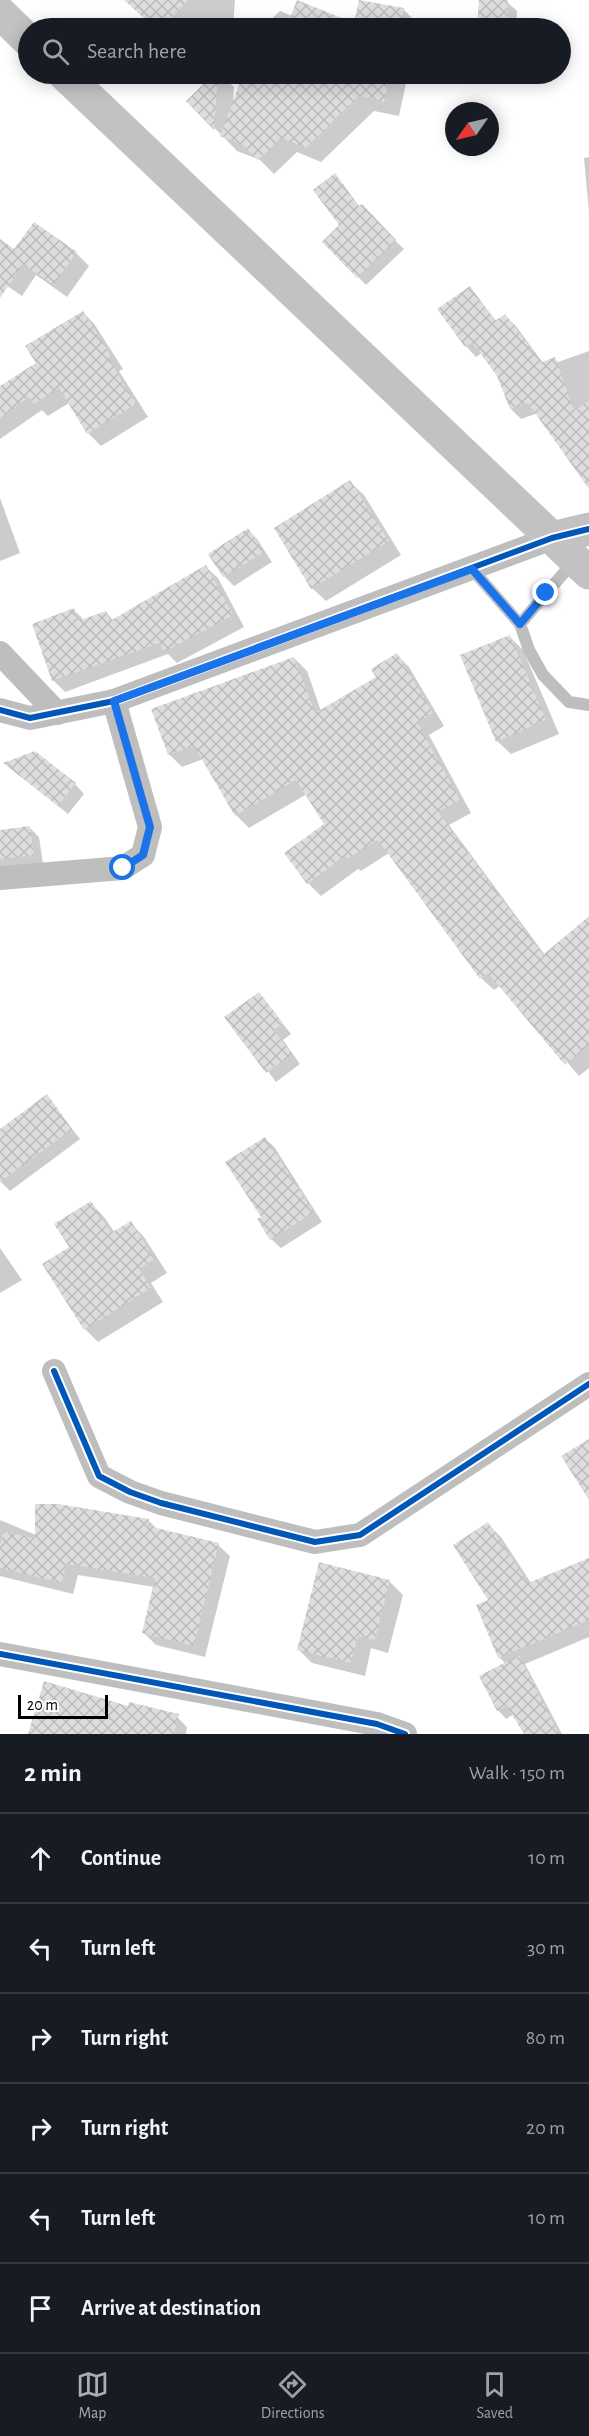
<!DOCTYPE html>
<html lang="en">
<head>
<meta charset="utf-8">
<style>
	:root { --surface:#171b24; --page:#242831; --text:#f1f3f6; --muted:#9ea1a6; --line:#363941; --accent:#adaeaf }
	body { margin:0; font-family:"Alegreya Sans",sans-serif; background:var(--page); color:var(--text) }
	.compass { position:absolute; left:445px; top:102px; width:54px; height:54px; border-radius:50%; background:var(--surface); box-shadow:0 3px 15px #0003; rotate:236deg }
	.scale { position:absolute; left:18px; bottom:15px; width:90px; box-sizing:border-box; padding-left:6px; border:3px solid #000; border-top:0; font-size:16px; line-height:21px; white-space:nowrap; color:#000; -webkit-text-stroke:4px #fff; paint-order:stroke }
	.stop { position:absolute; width:18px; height:18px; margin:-14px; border:4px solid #1a73e8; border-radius:50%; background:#fff }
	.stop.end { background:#1a73e8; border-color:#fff; box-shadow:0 2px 6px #0008 }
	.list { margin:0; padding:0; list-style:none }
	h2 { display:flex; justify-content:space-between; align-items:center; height:78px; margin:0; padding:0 24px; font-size:26px }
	h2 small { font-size:20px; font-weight:400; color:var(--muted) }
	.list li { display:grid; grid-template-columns:39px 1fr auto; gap:18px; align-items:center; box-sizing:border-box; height:90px; padding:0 24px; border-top:2px solid var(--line) }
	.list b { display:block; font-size:22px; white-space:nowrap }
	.list em { font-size:20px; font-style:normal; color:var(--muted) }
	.icon { flex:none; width:33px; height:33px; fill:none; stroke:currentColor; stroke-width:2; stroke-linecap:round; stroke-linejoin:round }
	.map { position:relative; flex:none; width:589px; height:1734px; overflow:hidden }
	.search { position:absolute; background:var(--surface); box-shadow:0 3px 15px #0003; left:18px; right:18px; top:18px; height:66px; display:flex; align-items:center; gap:15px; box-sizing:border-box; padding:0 21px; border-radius:33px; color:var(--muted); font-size:22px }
	.sheet { height:618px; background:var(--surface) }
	nav { display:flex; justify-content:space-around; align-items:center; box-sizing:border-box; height:84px; border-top:2px solid var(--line); background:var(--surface); font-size:16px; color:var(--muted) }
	nav a { display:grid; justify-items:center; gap:3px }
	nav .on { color:var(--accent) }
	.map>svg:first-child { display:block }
	.shadow { fill:#0003 }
	.building { fill:url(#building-cross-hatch) }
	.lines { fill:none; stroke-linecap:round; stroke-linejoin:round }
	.lane { stroke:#bebebe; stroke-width:12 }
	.street { stroke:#bebebe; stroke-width:24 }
	.secondary { stroke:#c2c2c2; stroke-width:33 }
	.cycleway-casing { stroke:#fff; stroke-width:10 }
	.cycleway { stroke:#0057b8; stroke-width:6 }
	.route { stroke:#1a73e8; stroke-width:8 }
</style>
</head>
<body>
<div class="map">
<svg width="589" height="1734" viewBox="0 0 589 1734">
	<defs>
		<pattern id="building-cross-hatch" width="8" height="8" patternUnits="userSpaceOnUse" patternTransform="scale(1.5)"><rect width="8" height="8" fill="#ddd"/><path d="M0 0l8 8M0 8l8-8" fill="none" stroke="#bcbcbc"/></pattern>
	</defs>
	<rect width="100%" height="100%" fill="#fff"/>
	<!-- shadow -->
	<g class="shadow">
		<path d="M125,0H235L233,28L187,27L156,28Z"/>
		<path d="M480,0L507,2L517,11L516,28H479Z"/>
		<path d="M403,9L419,25L418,28H262L280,11L292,16L355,25Z"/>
		<path d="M216,74H220L234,87L233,105L245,74H408L399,116L374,111L321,162L297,152L274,174L260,160L237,151L188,101Z"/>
		<path d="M589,157V212L584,158Z"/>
		<path d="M334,175L360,207L404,249L366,285L324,242L341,225Z"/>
		<path d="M0,241L15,251L76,253L89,266L67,297L36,275L22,296L0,281Z"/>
		<path d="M470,288L497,322L505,316L516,326L543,363L555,359L558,362L589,351V486L538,413L521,419L511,409L498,375L482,353L476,357L466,346Z"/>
		<path d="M83,312L95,325L123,369L119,371L148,417L101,446L88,433L69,403L48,416L42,410L0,439V388L38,364Z"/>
		<path d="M350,482L364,495L401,555L326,601L312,588Z"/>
		<path d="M0,498L20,553L0,561Z"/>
		<path d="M248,530L257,539L272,562L234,586L224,576L210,554Z"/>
		<path d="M206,567L218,578L244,627L177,663L168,654L65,692L53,680L74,610L84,620L106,612L113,620Z"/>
		<path d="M510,637L523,650L559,734L511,754L497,741Z"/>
		<path d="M397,655L409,667L444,726L429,735L471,813L449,825L545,955L589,918V1068L579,1076L501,985L494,990L481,978L389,853L361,871L358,869L321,896L308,883L326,824L307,794L249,828L236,815L203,759L182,767L169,754L294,658L307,671L321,711L378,677Z"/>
		<path d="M5,763L75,784L84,794L68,814Z"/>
		<path d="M30,828L39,837L43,864L0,869V831Z"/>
		<path d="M259,994L291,1034L283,1040L300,1064L276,1082L227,1017Z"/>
		<path d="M46,1096L80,1139L10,1191L0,1181V1131Z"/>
		<path d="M265,1138L275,1148L322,1222L281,1248L271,1239L263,1217Z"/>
		<path d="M91,1203L104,1217L115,1233L131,1223L144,1237L167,1273L151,1283L163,1302L98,1342L85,1329L71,1248Z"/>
		<path d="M0,1248L22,1280L0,1293Z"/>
		<path d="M0,1520L36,1535L148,1520L158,1530L218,1545L230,1556L205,1657L156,1645L144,1633L155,1587L78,1575L73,1594L0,1576Z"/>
		<path d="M488,1524L501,1537L531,1583L589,1560V1637L525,1664L562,1734H526L514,1714L506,1719L498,1710L506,1664L499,1657L490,1600Z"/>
		<path d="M389,1581L403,1595L388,1653L371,1648L365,1676L312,1663L299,1650Z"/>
		<path d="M129,1708L175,1715L187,1727L186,1734H30Z"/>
	</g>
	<!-- building -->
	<g class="building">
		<path d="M124,0H188L162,28H155Z"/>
		<path d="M297,0L354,23L359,0L404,8L400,28H286Z"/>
		<path d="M479,0H508L507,28H477Z"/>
		<path d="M214,74H218L214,130L186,101Z"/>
		<path d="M243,74H390L384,102L358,96L306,148L282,138L258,160L243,145L220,136Z"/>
		<path d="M335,173L359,206L362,204L396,240L357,278L322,242L339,225L313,190Z"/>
		<path d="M34,222L77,252L54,285L23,264L0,298V239L14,249Z"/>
		<path d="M470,286L495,321L505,314L542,362L555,357L574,411L589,401V489L528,403L510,409L497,376L472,342L465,347L437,309Z"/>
		<path d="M83,311L111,356L108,358L136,404L87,434L59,388L34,404L29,397L0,418V386L36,363L25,346Z"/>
		<path d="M350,480L389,541L311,589L274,528Z"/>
		<path d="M248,528L264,552L223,577L208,554Z"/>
		<path d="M206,565L233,615L164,652L159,643L52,681L32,624L74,608L78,621L106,611L110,621Z"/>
		<path d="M510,635L546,720L496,742L460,655Z"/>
		<path d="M397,653L433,713L417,722L460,800L438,812L543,955L589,916V1045L565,1065L488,973L480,979L378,840L347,859L345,856L307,884L284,853L324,824L296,780L235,816L194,746L168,755L151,709L294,657L315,713L376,677L371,669Z"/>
		<path d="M35,751L76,783L58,806L3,763Z"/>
		<path d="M30,826L34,855L0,859V830Z"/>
		<path d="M259,992L283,1023L274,1030L292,1054L266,1073L224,1017Z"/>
		<path d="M47,1094L72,1129L0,1182V1129Z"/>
		<path d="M265,1137L314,1212L270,1240L257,1219L261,1217L225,1162Z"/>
		<path d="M91,1201L111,1233L131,1221L154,1259L139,1269L151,1288L84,1330L42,1264L69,1247L54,1224Z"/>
		<path d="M589,1439V1500L561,1456Z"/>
		<path d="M35,1504H58L149,1519L148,1526L219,1543L194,1646L142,1633L155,1578L66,1564L62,1583L0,1568V1545L3,1531L35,1539Z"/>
		<path d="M488,1522L528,1583L589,1558V1620L498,1658L476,1605L488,1600L453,1545Z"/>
		<path d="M319,1562L390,1580L375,1640L358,1636L351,1663L297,1650Z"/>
		<path d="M519,1655L559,1734H524L507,1706L497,1711L479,1676Z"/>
		<path d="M44,1681L128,1706L129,1702L179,1714L174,1734H28Z"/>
	</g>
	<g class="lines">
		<!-- lane -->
		<g class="lane">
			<path d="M574,561L520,624L529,650L543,675L569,702L589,705"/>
			<path d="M472,569L520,624"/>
		</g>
		<!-- street -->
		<g class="street">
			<path d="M0,653L57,713"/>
			<path d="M0,710L30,718L114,701L552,538"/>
			<path d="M0,878L123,868L143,855L150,827L114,701"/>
			<path d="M54,1371L99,1476L130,1492L161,1503L315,1542L360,1535L589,1384"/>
			<path d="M0,1654L377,1724L405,1734"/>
		</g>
		<!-- secondary -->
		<g class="secondary">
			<path d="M0,13L28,40"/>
			<path d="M64,74L589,573"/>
			<path d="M552,538L589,529"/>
		</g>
		<!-- cycleway casing -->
		<g class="cycleway-casing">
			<g id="cycleway">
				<path d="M0,710L30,718L114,701L552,538L589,529"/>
				<path d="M54,1371L99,1476L130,1492L161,1503L315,1542L360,1535L589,1384"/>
				<path d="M0,1654L377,1724L405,1734"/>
			</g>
		</g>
		<!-- cycleway -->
		<use href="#cycleway" class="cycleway"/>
	</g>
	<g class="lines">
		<!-- route -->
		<path class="route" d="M123,868L143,855L150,827L114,701L472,569L520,624L546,593"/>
	</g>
</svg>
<svg class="compass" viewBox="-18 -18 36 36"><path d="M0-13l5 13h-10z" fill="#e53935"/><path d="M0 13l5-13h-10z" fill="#9ea1a6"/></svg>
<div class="scale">20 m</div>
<div class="stop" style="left:123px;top:868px"></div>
<div class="stop end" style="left:546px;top:593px"></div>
<div class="search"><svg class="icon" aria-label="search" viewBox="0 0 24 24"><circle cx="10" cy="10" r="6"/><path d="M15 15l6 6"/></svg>Search here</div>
</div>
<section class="sheet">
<h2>2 min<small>Walk · 150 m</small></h2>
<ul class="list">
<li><svg class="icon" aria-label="ahead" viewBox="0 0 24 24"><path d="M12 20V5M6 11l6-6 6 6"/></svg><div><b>Continue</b></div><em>10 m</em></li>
<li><svg class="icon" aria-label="left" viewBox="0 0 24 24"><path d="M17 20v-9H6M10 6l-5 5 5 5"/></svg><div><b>Turn left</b></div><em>30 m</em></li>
<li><svg class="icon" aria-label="right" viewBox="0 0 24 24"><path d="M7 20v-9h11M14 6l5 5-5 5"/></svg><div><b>Turn right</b></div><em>80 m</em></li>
<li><svg class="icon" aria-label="right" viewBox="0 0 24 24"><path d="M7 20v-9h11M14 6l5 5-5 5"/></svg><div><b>Turn right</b></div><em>20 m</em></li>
<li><svg class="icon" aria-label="left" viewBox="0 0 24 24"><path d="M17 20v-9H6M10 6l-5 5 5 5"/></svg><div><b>Turn left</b></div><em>10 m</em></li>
<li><svg class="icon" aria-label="arrive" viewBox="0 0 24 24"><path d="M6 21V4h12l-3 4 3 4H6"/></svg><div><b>Arrive at destination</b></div></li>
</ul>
</section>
<nav>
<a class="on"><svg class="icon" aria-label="map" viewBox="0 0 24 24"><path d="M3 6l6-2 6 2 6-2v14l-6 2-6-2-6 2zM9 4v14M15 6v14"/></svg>Map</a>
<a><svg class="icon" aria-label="directions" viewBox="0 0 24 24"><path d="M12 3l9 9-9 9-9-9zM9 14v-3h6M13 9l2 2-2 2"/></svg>Directions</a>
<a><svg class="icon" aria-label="saved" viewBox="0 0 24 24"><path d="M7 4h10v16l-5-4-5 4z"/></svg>Saved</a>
</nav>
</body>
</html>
